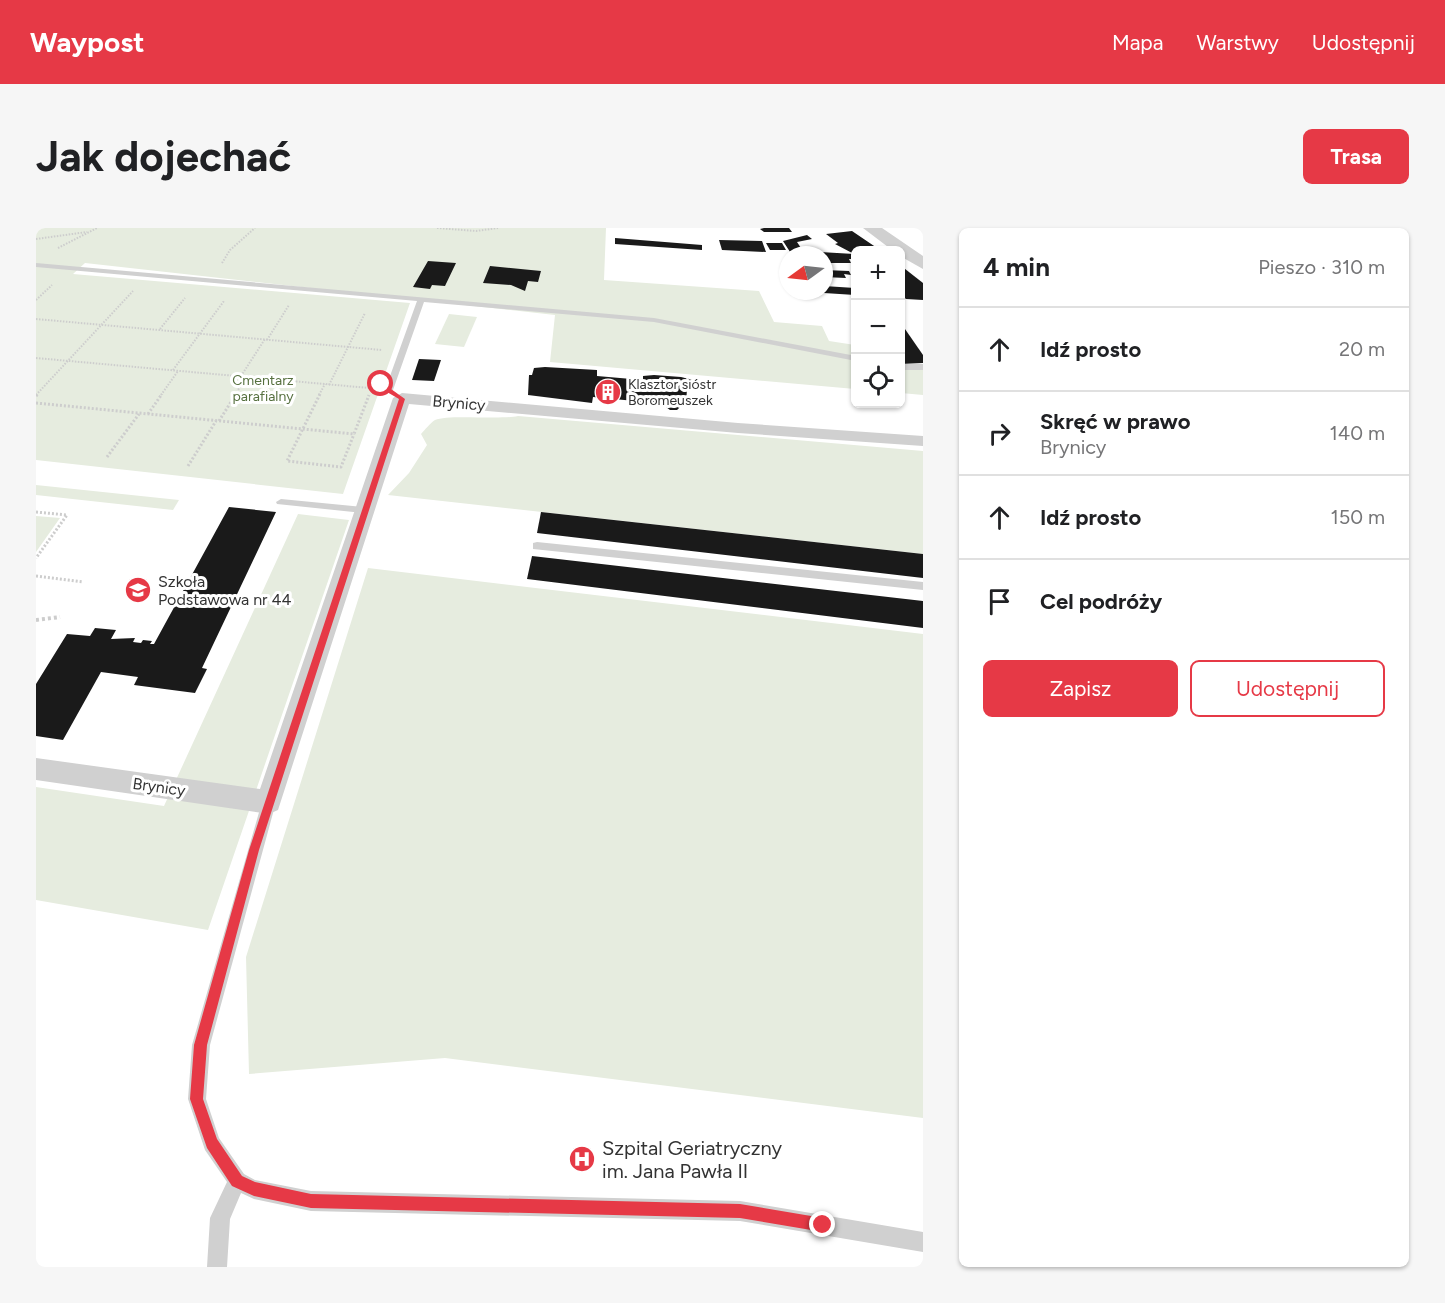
<!DOCTYPE html>
<html lang="pl">
<head>
<meta charset="utf-8">
<style>
	:root { --surface:#fff; --page:#f6f6f6; --text:#202124; --muted:#757577; --line:#e0e0e0; --accent:#e63946 }
	body { margin:0; font-family:Figtree,sans-serif; background:var(--page); color:var(--text) }
	.controls { position:absolute; right:18px; top:18px; display:grid; overflow:hidden; border-radius:9px; box-shadow:0 2px 4px #0004 }
	.controls button { width:54px; height:54px; display:grid; place-items:center; padding:0; border:0; border-bottom:2px solid var(--line); background:var(--surface); color:var(--text); font:30px sans-serif }
	.compass { position:absolute; left:743px; top:18px; width:54px; height:54px; border-radius:50%; background:var(--surface); box-shadow:0 2px 4px #0004; rotate:255deg }
	.stop { position:absolute; width:18px; height:18px; margin:-14px; border:4px solid #e63946; border-radius:50%; background:#fff }
	.stop.end { background:#e63946; border-color:#fff; box-shadow:0 2px 6px #0008 }
	.list { margin:0; padding:0; list-style:none }
	h2 { display:flex; justify-content:space-between; align-items:center; height:78px; margin:0; padding:0 24px; font-size:26px }
	h2 small { font-size:20px; font-weight:400; color:var(--muted) }
	.list li { display:grid; grid-template-columns:39px 1fr auto; gap:18px; align-items:center; box-sizing:border-box; height:84px; padding:0 24px; border-top:2px solid var(--line) }
	.list b { display:block; font-size:22px; white-space:nowrap }
	.list p { margin:0; font-size:20px; white-space:nowrap; color:var(--muted) }
	.list em { font-size:20px; font-style:normal; color:var(--muted) }
	.actions { display:flex; gap:12px; padding:18px 24px }
	.actions a { flex:1; padding:14px 0; border:2px solid var(--accent); border-radius:9px; text-align:center; font-size:21px; color:var(--accent) }
	.actions .main { background:var(--accent); color:#fff }
	.icon { flex:none; width:33px; height:33px; fill:none; stroke:currentColor; stroke-width:2; stroke-linecap:round; stroke-linejoin:round }
	.map { position:relative; flex:none; width:887px; height:1039px; overflow:hidden; border-radius:9px }
	header { display:flex; align-items:center; gap:36px; box-sizing:border-box; height:84px; padding:0 30px; background:var(--accent); color:#fff }
	header strong { font-size:28px }
	nav { display:flex; gap:33px; margin-inline-start:auto; font-size:21px }
	.intro { display:flex; align-items:center; justify-content:space-between; box-sizing:border-box; height:144px; padding:0 36px }
	h1 { margin:0; font-size:42px }
	.button { padding:15px 27px; border-radius:9px; background:var(--accent); color:#fff; font-size:21px; font-weight:700 }
	main { display:flex; gap:36px; padding:0 36px }
	aside { flex:1; background:var(--surface); border-radius:9px; box-shadow:0 2px 4px #0004 }
	.map>svg:first-child { display:block }
	.green { fill:#e6ecdf }
	.building { fill:#1a1a1a }
	.lines { fill:none; stroke-linecap:round; stroke-linejoin:round }
	.path-far2 { stroke:#cdcdcd; stroke-width:2; stroke-dasharray:1.5 1.5; stroke-linecap:butt }
	.path-far1 { stroke:#cdcdcd; stroke-width:3; stroke-dasharray:2 2; stroke-linecap:butt }
	.path { stroke:#cdcdcd; stroke-width:4; stroke-dasharray:3 3; stroke-linecap:butt }
	.service { fill:#d0d0d0; fill-rule:evenodd }
	.minor { fill:#d0d0d0; fill-rule:evenodd }
	.tertiary { fill:#d0d0d0; fill-rule:evenodd }
	.route { fill:#e63946 }
	.labels { text-anchor:middle; dominant-baseline:central; stroke-width:6; stroke-linejoin:round; paint-order:stroke }
	.far-park-label { font-size:14px; fill:#56703f; stroke:#fff }
	.far-poi-label { font-size:14px; fill:#333; stroke:#fff; text-anchor:start }
	.street-label { font-size:16px; fill:#333; stroke:#fff }
	.poi-label { font-size:16px; fill:#333; stroke:#fff; text-anchor:start }
	.near-poi-label { font-size:20px; fill:#333; stroke:#fff; text-anchor:start }
</style>
</head>
<body>
<header>
<strong>Waypost</strong>
<nav><a>Mapa</a><a>Warstwy</a><a>Udostępnij</a></nav>
</header>
<div class="intro"><h1>Jak dojechać</h1><a class="button">Trasa</a></div>
<main>
<div class="map">
<svg width="887" height="1039" viewBox="0 0 887 1039">
	<rect width="100%" height="100%" fill="#fff"/>
	<!-- green -->
	<g class="green">
		<path d="M0,0H570L568,52L723,63L738,94L786,98L793,113L819,117V161L514,134L519,87L49,35L37,46L374,75L307,266L0,232Z"/>
		<path d="M413,86L441,89L428,119L399,116Z"/>
		<path d="M864,138L887,140V167L865,165Z"/>
		<path d="M482,188L887,223V326L352,267L373,245L391,217L385,206C389,202 394,195 399,192C412,186 462,192 482,188Z"/>
		<path d="M0,257L143,272L137,282L0,267Z"/>
		<path d="M262,286L313,292L172,702L0,672V559L128,578Z"/>
		<path d="M0,288L24,290L0,324Z"/>
		<path d="M332,340L887,406V890L409,830L213,846L210,729Z"/>
	</g>
	<!-- building -->
	<g class="building">
		<path d="M728,0H753L756,4H728L724,1Z"/>
		<path d="M816,3L844,22H819V31H813L815,35H788V27H756L747,13L771,7L776,11L761,14L767,23L818,26L799,16L802,15L790,6Z"/>
		<path d="M579,10L666,17V22L579,16Z"/>
		<path d="M683,12L726,13L730,24L686,22Z"/>
		<path d="M730,15H746L750,22H734Z"/>
		<path d="M392,33L420,35L409,58L396,57L394,61L377,59Z"/>
		<path d="M864,37L887,55V72L870,71L864,66Z"/>
		<path d="M454,38L505,43L502,54L492,53L489,63L475,57L447,55Z"/>
		<path d="M788,42L813,43L815,47L808,46L810,50L788,49Z"/>
		<path d="M788,58L819,60V67L788,65Z"/>
		<path d="M864,101H869L887,127V135L864,136Z"/>
		<path d="M383,131L405,132L398,153L376,152Z"/>
		<path d="M509,139L561,142V148L607,152V148L618,147L645,149L657,152V161L651,160L650,178L646,177L641,182H634L630,179V176L557,169L556,175L492,167L493,147H496L498,140Z"/>
		<path d="M193,279L240,284L166,440L171,441L159,465L98,457L102,449L65,444L27,512L0,508V456L31,406L54,408L59,400L80,402L75,411L99,410L97,414L105,415L107,412L116,413L114,416H118Z"/>
		<path d="M505,284L887,326V350L501,305Z"/>
		<path d="M496,328L887,373V400L491,351Z"/>
	</g>
	<g class="lines">
		<!-- path-far2 -->
		<g class="path-far2">
			<path d="M401,0L440,3L462,0"/>
			<path d="M0,11L51,4"/>
			<path d="M22,20L61,0"/>
			<path d="M186,35L194,22L219,0"/>
			<path d="M0,72L16,57"/>
			<path d="M0,91L346,122"/>
			<path d="M124,101L149,70"/>
			<path d="M231,112L253,77"/>
			<path d="M0,130L333,160"/>
			<path d="M137,142L188,73"/>
			<path d="M205,148L229,111"/>
			<path d="M293,157L329,85"/>
			<path d="M0,167L97,63"/>
			<path d="M125,167L142,143"/>
			<path d="M199,167L210,149"/>
			<path d="M283,167L289,156"/>
		</g>
		<!-- path-far1 -->
		<g class="path-far1">
			<path d="M284,166L251,233L305,239L318,206"/>
			<path d="M0,168L2,166"/>
			<path d="M0,175L318,206L333,167"/>
			<path d="M112,186L126,166"/>
			<path d="M183,193L200,166"/>
			<path d="M71,229L103,186"/>
			<path d="M152,238L180,193"/>
			<path d="M0,284L31,287L0,330"/>
			<path d="M0,348L47,354"/>
		</g>
		<!-- path -->
		<path class="path" d="M0,392L24,389"/>
		<!-- service -->
		<g class="service">
			<path d="M0,35L618,90L820,128V133L618,94L388,74L357,162L353,165L349,162L381,73L0,39Z"/>
			<rect x="864" y="136" width="23" height="6"/>
			<path d="M245,271L327,279L332,282L327,285L241,276L240,274Z"/>
			<path d="M501,314L887,354V362L497,321V315Z"/>
			<path d="M233,568L238,570L240,574L174,817L170,871L183,910L208,946L219,952L275,963L704,973L887,1004V1024L704,993L275,983L218,971L205,965L194,991L191,1039H171L174,990L191,954L169,922L152,871L156,817L226,574L228,570Z"/>
		</g>
		<!-- minor -->
		<path class="minor" d="M366,165L702,195L887,208V218L702,205L373,176L242,582L233,586L0,552V530L224,561L357,170Z"/>
		<!-- tertiary -->
		<path class="tertiary" d="M827,0H846L887,28V41L864,28V22H856Z"/>
	</g>
	<!-- route -->
	<path class="route" d="M335,154L347,155V157L340,159L355,161L369,171L223,622L171,817L167,871L181,911L206,948L219,954L275,966L704,976L787,990L792,992V1002L787,1004L704,990L275,980L218,968L196,958L171,920L154,871L158,817L213,622L363,171L351,164L333,162Z"/>
	<!-- icons -->
	<defs>
		<g id="building-disc" transform="scale(1.35)"><circle r="9.5" fill="#e63946" stroke="#fff"/><path d="M-4-6H4V6H1V3H-1V6H-4ZM-2.5-4.3h1.7v1.8h-1.7ZM.8-4.3h1.7v1.8H.8ZM-2.5-1h1.7V.8h-1.7ZM.8-1h1.7V.8H.8Z" fill="#fff"/></g>
		<g id="school-disc" transform="scale(1.35)"><circle r="9.5" fill="#e63946" stroke="#fff"/><path d="M0-5L7-2L0 1L-7-2ZM-4 1L0 2.5L4 1V4Q0 6-4 4Z" fill="#fff"/></g>
		<g id="hospital-disc" transform="scale(1.35)"><circle r="9.5" fill="#e63946" stroke="#fff"/><path d="M-5-5h3v3.5h4V-5h3V5h-3V1.5h-4V5h-3Z" fill="#fff"/></g>
	</defs>
	<g fill-rule="evenodd">
		<use href="#building-disc" x="572" y="164"/>
		<use href="#school-disc" x="102" y="362"/>
		<use href="#hospital-disc" x="546" y="931"/>
	</g>
	<g class="labels">
		<!-- far-park labels -->
		<g class="far-park-label">
			<text x="227" y="152">Cmentarz<tspan x="227" dy="16">parafialny</tspan></text>
		</g>
		<!-- far-poi labels -->
		<g class="far-poi-label">
			<text x="592" y="156">Klasztor sióstr<tspan x="592" dy="16">Boromeuszek</tspan></text>
		</g>
		<!-- street labels -->
		<g class="street-label">
			<text transform="translate(423 175) rotate(5)">Brynicy</text>
			<text transform="translate(123 559) rotate(8)">Brynicy</text>
		</g>
		<!-- poi labels -->
		<g class="poi-label">
			<text x="122" y="353">Szkoła<tspan x="122" dy="18">Podstawowa nr 44</tspan></text>
		</g>
		<!-- near-poi labels -->
		<g class="near-poi-label">
			<text x="566" y="920">Szpital Geriatryczny<tspan x="566" dy="23">im. Jana Pawła II</tspan></text>
		</g>
	</g>
</svg>
<div class="controls">
<button>+</button>
<button>−</button>
<button><svg class="icon" aria-label="locate" viewBox="0 0 24 24"><circle cx="12" cy="12" r="6"/><path d="M12 2v4M12 18v4M2 12h4M18 12h4"/></svg></button>
</div>
<svg class="compass" viewBox="-18 -18 36 36"><path d="M0-13l5 13h-10z" fill="#e53935"/><path d="M0 13l5-13h-10z" fill="#757577"/></svg>
<div class="stop" style="left:345px;top:156px"></div>
<div class="stop end" style="left:787px;top:997px"></div>
</div>
<aside>
<h2>4 min<small>Pieszo · 310 m</small></h2>
<ul class="list">
<li><svg class="icon" aria-label="ahead" viewBox="0 0 24 24"><path d="M12 20V5M6 11l6-6 6 6"/></svg><div><b>Idź prosto</b></div><em>20 m</em></li>
<li><svg class="icon" aria-label="right" viewBox="0 0 24 24"><path d="M7 20v-9h11M14 6l5 5-5 5"/></svg><div><b>Skręć w prawo</b><p>Brynicy</p></div><em>140 m</em></li>
<li><svg class="icon" aria-label="ahead" viewBox="0 0 24 24"><path d="M12 20V5M6 11l6-6 6 6"/></svg><div><b>Idź prosto</b></div><em>150 m</em></li>
<li><svg class="icon" aria-label="arrive" viewBox="0 0 24 24"><path d="M6 21V4h12l-3 4 3 4H6"/></svg><div><b>Cel podróży</b></div></li>
</ul>
<div class="actions"><a class="main">Zapisz</a><a>Udostępnij</a></div>
</aside>
</main>
</body>
</html>
